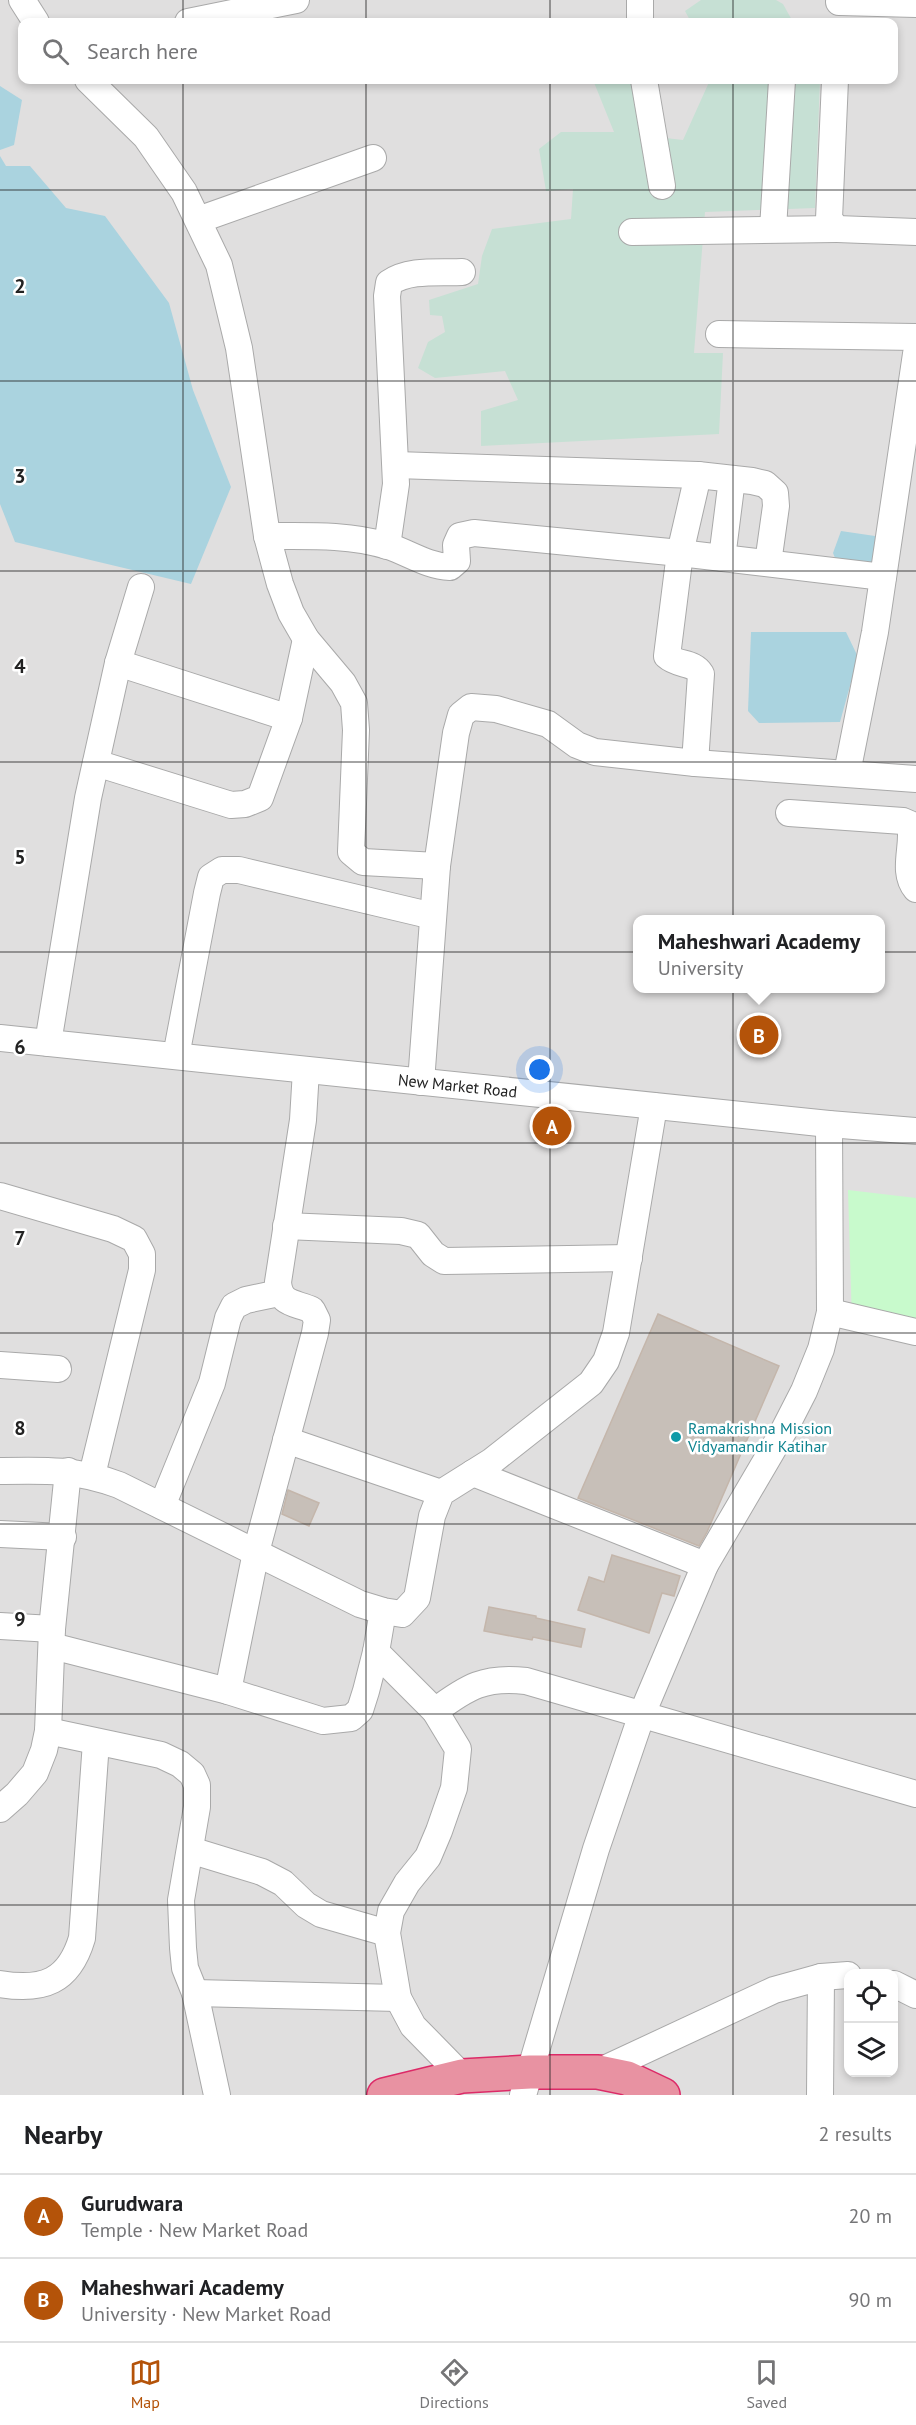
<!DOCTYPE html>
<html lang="en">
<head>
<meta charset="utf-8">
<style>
	:root { --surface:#fff; --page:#f6f6f6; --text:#202124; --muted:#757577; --line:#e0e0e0; --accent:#b45309 }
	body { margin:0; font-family:"PT Sans",sans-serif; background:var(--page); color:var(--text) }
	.controls { position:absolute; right:18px; bottom:18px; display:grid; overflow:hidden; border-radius:12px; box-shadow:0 3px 9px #0003 }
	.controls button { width:54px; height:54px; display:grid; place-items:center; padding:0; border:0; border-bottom:2px solid var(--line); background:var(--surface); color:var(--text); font:30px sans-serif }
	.you { position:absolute; left:540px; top:1070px; width:21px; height:21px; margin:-15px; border:4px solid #fff; border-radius:50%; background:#1a73e8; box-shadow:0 0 0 9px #1a73e833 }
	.badge { display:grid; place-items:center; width:39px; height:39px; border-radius:50%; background:var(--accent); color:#fff; font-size:20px; font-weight:700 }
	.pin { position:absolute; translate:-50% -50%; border:3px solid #fff; box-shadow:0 2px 6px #0006 }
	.popup { position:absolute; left:633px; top:915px; width:252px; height:78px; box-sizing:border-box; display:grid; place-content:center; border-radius:12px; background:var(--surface); filter:drop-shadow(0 2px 4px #0005); font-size:20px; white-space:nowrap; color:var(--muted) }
	.popup b { font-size:22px; color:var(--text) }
	.popup::after { content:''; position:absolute; left:50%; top:100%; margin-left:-12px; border:12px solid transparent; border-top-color:var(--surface) }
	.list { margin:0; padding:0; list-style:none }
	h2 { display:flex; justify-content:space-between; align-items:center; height:78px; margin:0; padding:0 24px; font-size:26px }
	h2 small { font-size:20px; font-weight:400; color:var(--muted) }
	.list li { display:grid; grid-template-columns:39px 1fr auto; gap:18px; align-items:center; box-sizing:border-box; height:84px; padding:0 24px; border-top:2px solid var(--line) }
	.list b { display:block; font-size:22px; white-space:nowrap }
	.list p { margin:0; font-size:20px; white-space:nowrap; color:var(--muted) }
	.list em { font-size:20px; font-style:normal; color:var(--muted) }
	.icon { flex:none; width:33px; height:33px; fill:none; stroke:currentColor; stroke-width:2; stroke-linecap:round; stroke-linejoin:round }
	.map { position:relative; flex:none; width:916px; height:2095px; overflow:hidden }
	.search { position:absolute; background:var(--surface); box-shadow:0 3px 9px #0003; left:18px; right:18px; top:18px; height:66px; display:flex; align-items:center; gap:15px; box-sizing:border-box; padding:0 21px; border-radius:12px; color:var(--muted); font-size:22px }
	.sheet { height:246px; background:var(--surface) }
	nav { display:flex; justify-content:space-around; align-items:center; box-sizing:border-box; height:84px; border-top:2px solid var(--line); background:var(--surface); font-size:16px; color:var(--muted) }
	nav a { display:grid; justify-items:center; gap:3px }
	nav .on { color:var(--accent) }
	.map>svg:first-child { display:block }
	.residential { fill:#e0dfdf; fill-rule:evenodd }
	.wetland { fill:#c6e0d4 }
	.park { fill:#c8facc }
	.water { fill:#aad3df }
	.building { fill:#c7bfb8; stroke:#c4b6ab; stroke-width:1.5 }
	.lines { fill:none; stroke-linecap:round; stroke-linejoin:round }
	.minor-casing { stroke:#a9a9a9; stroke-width:28 }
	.highway-casing { stroke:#dc2a67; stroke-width:36 }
	.minor { stroke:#fff; stroke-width:26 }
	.highway { stroke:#e892a2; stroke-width:33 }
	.grid { fill:none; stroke:#222; stroke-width:1.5; stroke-opacity:0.55 }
	.culture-dot { fill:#0f9aa8; stroke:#fff; stroke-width:2 }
	.labels { text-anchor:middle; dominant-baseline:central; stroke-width:5; stroke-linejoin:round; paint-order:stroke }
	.street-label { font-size:16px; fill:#222; stroke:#fff }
	.culture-label { font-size:16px; fill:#0d838f; stroke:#fff; text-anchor:start }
	.grid-label { font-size:20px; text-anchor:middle; font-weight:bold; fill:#222; stroke:#fff; stroke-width:5; stroke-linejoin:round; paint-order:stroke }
</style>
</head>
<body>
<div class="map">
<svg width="916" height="2095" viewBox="0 0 916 2095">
	<rect width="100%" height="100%" fill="#f2efe9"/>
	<!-- residential -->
	<path class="residential" d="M0,0H916V2095H0ZM22,22H894V80H22ZM638,920H880V988H638ZM848,1974H894V2072H848Z"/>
	<!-- wetland -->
	<g class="wetland">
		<path d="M701,0H776L783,4L793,22H691L685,11Z"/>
		<path d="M593,80H635L640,135L683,140L710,80H820L815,208L705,212L694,353H723L719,434L481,446V411L518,400L505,371L435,378L418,368L428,342L445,332L442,316L430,315L429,300L478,284L482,256L492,229L571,219L573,189L546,191L539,149L561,132H614Z"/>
	</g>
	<!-- park -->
	<path class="park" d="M848,1190L916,1198V1331L852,1323Z"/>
	<!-- water -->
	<g class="water">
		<path d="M0,86L22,100L14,145L0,150Z"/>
		<path d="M0,156L6,166H30L66,208L105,216L169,303L193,390L231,487L191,584L15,542L0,504Z"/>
		<path d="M841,531L875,536L881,560L867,575L837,563L833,553Z"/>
		<path d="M751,632H846L858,657L840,722L759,723L748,711Z"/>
	</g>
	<!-- building -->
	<g class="building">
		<path d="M658,1314L779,1366L707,1532L699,1546L578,1498Z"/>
		<path d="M288,1490L319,1503L309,1526L282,1514Z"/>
		<path d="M612,1555L680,1576L674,1596L662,1593L649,1633L578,1610L589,1577L604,1582Z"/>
		<path d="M489,1607L536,1616V1618L585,1629L581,1647L533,1637L532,1640L484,1631Z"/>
	</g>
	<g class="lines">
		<!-- minor casing -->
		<g class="minor-casing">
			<g id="minor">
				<path d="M22,0L36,22"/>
				<path d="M640,0V22"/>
				<path d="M839,2L916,4"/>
				<path d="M188,22L296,0"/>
				<path d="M88,80L146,137L184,192L219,265L239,348L267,536L280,584L291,613L306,639L343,683L354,703L356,730L351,852L363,862L437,866"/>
				<path d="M644,80L662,186"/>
				<path d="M835,80L829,219L837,229L916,232"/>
				<path d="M198,220L373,158"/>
				<path d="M773,229L782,80"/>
				<path d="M632,232L837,229"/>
				<path d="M719,334L916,337"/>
				<path d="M396,465L698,475L752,481L765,484L775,493L776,506L768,563"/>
				<path d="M267,536C306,536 349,534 388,546C409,553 427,566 450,567L457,561L456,545L460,536L474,533L680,553L883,577"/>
				<path d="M387,546L396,484L387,296L389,283C409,269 438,273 462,272"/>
				<path d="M722,558L732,479"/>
				<path d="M118,663L289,718"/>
				<path d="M96,763L231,805L245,804L260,798L289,718L306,639"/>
				<path d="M695,763L701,674C693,661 678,666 667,656L680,553L698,475"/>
				<path d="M847,773L875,632L916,354"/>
				<path d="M789,813L903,821L910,824C915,845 901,871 916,889"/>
				<path id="s1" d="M0,1038L829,1124L916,1131"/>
				<path d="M48,1043L88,798L118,663L141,587"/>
				<path d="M176,1056L207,893L211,877L222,870H239L433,916"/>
				<path d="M421,1082L437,866L456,733L461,715L471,707L496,709L548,724L577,745L595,752L695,763L916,779"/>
				<path d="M0,1196L113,1229L134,1239L142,1254V1270L92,1475"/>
				<path d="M286,1226L401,1231L418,1235L433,1254L444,1261L629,1258"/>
				<path d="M830,1312L916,1332"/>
				<path d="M0,1365L58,1369"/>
				<path d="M286,1440L441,1493"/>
				<path d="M0,1471C46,1470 76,1469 119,1485L360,1604L383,1611L402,1614L417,1598L432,1516L441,1493L492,1461L591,1383L606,1361L616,1333L654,1106"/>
				<path d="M473,1473L705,1565"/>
				<path d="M162,1506L212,1383L228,1318L234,1306L246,1300L279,1293"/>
				<path d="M0,1534L63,1537"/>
				<path d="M0,1626L52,1629"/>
				<path d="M52,1646L228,1691L323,1721L351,1718L360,1710L366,1691L376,1652L383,1611"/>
				<path d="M376,1652L435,1711L458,1749L454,1788L439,1831L428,1857L407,1883L391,1911L387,1933L398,1998L413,2026L462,2076"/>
				<path d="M228,1691L256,1552L315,1333L317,1320L312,1310C294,1302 280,1305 278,1282L303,1120L306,1070"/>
				<path d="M435,1711C467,1687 485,1676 526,1681L916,1794"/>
				<path d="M48,1731L161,1755L180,1764L192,1774L197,1785V1807L181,1900L183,1948L185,1968L195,1993L217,2095"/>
				<path d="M0,1809L17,1794L35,1773L44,1750L48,1731L52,1629L68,1471"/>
				<path d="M190,1850L262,1872L283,1883L306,1905L321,1914L387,1933"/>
				<path d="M0,1984C43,1991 69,1982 82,1938L96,1742"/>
				<path d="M894,1984L916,1995"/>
				<path d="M195,1993L398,1998"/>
				<path d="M598,2072L774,1990L821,1977L848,1975"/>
				<path d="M523,2095L596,1849L642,1714L705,1565L783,1432L804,1391L821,1349L830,1312L829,1124"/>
				<path d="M820,2095L821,1977"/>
			</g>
		</g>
		<!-- highway casing -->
		<g class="highway-casing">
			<path id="highway" d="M384,2095L462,2076L530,2072H598L627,2078L663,2095"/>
		</g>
		<!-- minor -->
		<use href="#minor" class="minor"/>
		<!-- highway -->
		<use href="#highway" class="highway"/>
	</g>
	<!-- grid -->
	<path class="grid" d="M183,0V22M366,0V22M550,0V22M733,0V22M183,80V2095M366,80V2095M550,80V2095M733,80V2095M0,190H916M0,381H916M0,571H916M0,762H916M0,952H916M0,1143H916M0,1333H916M0,1524H916M0,1714H916M0,1905H916"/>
	<!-- markers -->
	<circle class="culture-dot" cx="676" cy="1437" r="6"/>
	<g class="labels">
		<!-- street labels -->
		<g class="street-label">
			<text stroke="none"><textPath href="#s1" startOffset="460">New Market Road</textPath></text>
		</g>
		<!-- culture labels -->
		<g class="culture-label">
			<text x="688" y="1428">Ramakrishna Mission<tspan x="688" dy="18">Vidyamandir Katihar</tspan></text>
		</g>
	</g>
	<g class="grid-label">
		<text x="20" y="293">2</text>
		<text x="20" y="483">3</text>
		<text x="20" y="673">4</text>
		<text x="20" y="864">5</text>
		<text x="20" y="1054">6</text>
		<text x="20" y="1245">7</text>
		<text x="20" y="1435">8</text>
		<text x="20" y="1626">9</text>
	</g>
</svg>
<div class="controls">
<button><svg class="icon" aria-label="locate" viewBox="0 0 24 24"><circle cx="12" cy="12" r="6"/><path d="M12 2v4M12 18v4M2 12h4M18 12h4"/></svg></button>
<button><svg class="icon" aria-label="layers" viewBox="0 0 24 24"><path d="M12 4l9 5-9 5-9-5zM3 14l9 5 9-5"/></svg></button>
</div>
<div class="you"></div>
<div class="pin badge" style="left:552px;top:1126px">A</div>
<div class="pin badge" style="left:759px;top:1035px">B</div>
<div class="popup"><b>Maheshwari Academy</b>University</div>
<div class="search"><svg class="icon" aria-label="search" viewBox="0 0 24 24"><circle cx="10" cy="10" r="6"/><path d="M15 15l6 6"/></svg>Search here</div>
</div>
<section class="sheet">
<h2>Nearby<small>2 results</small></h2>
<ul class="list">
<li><span class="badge">A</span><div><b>Gurudwara</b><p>Temple · New Market Road</p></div><em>20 m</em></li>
<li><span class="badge">B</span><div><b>Maheshwari Academy</b><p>University · New Market Road</p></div><em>90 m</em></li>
</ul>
</section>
<nav>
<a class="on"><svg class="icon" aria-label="map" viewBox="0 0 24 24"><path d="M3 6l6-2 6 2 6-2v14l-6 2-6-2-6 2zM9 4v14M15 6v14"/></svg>Map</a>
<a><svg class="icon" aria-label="directions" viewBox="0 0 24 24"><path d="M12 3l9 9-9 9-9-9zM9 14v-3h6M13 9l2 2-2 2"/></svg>Directions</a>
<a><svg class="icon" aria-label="saved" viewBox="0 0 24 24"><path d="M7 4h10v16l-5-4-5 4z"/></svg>Saved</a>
</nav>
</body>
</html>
